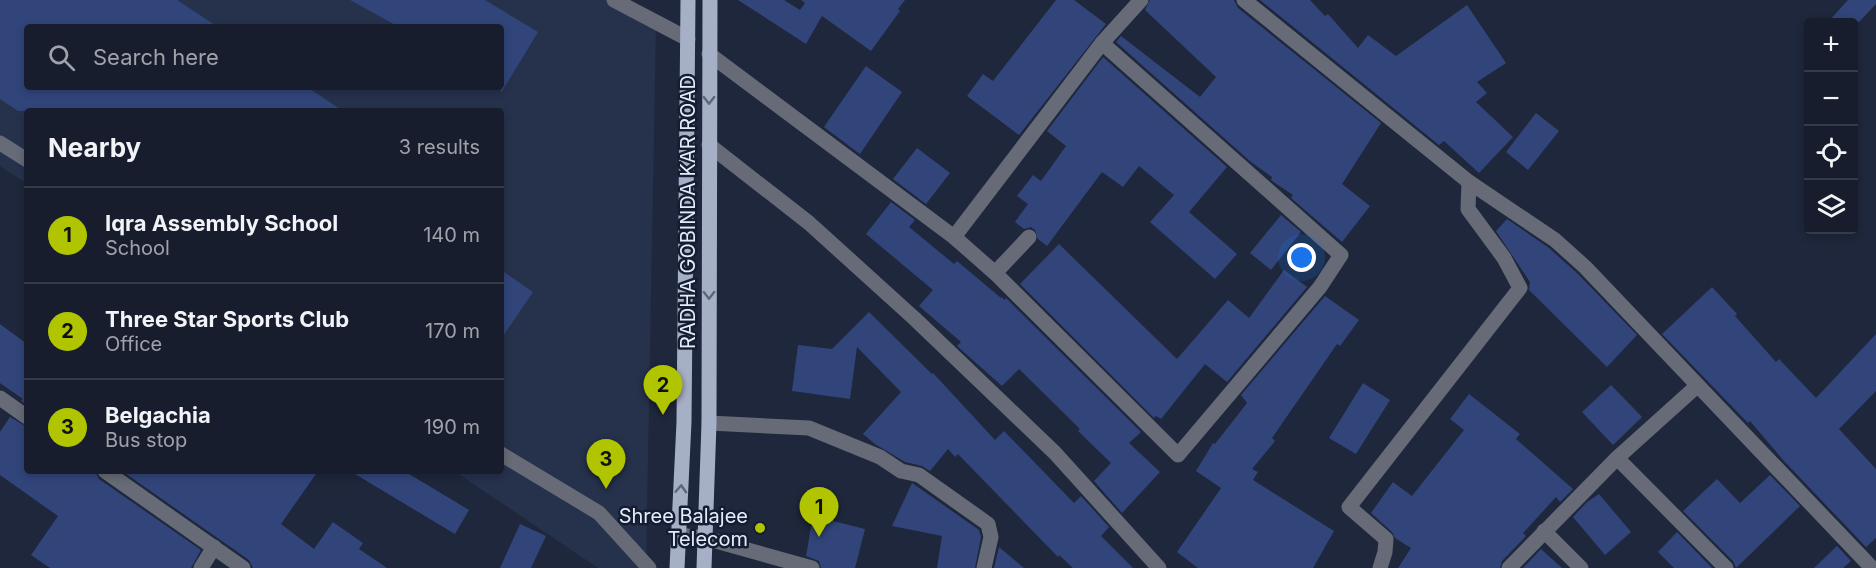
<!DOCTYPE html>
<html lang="en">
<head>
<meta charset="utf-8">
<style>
	:root { --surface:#171d2d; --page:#242a39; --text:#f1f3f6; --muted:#9ea2aa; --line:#363b49; --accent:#b0c500 }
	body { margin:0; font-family:Inter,sans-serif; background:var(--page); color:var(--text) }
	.controls { position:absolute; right:18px; top:18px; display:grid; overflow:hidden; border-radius:6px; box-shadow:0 3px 9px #0003 }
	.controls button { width:54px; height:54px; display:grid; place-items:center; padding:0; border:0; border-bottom:2px solid var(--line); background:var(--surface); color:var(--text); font:30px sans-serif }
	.you { position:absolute; left:1302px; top:258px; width:21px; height:21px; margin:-15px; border:4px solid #fff; border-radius:50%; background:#1a73e8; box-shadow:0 0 0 9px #1a73e833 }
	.badge { display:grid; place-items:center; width:39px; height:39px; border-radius:50%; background:var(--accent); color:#111; font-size:20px; font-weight:700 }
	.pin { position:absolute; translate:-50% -50px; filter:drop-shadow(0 2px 3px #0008) }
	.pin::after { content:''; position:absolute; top:32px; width:21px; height:18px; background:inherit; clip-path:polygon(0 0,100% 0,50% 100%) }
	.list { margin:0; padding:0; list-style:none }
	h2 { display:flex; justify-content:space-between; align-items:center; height:78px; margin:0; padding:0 24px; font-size:26px }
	h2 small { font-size:20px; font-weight:400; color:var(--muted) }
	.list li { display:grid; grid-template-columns:39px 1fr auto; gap:18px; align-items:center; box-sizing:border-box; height:96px; padding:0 24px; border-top:2px solid var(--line) }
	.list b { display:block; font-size:22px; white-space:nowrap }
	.list p { margin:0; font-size:20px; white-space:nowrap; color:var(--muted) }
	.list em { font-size:20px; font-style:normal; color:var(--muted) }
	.icon { flex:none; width:33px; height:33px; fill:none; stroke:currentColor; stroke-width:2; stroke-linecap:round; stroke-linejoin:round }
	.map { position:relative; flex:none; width:1876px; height:568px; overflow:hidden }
	.search { position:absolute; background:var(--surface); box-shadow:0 3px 9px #0003; left:24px; top:24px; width:480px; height:66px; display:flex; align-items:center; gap:15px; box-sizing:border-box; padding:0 21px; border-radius:6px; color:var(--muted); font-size:22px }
	.panel { position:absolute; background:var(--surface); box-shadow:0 3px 9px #0003; left:24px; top:108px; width:480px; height:366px; border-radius:6px }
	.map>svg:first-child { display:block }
	.built { fill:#26314c; fill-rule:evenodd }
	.building { fill:#31457a }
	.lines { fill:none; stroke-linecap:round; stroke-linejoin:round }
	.minor { stroke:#666b77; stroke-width:15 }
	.primary { stroke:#a5afc6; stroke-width:15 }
	.oneway { stroke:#5d667c }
	.poi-dot { fill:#b0c500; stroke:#151d32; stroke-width:2 }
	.labels { text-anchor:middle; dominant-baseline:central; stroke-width:5; stroke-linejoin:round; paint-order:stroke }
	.street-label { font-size:20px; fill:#e4ebf9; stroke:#151d32 }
	.poi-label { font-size:20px; fill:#e4ebf9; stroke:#151d32; text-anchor:end }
</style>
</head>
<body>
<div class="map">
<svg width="1876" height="568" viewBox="0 0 1876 568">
	<rect width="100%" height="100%" fill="#1f273c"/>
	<!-- built -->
	<path class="built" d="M0,0H617L656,24L646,568H598L454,471H501V111H27V184L0,166ZM27,27H501V87H27Z"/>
	<!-- building -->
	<g class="building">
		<path d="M0,0H177L218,27H27V87H307L343,111H18L0,99Z"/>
		<path d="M350,0H485L538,32L501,93V27H399Z"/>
		<path d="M738,0H784L800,10L805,3L801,0H905L898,9L900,11L871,51L822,16L806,44Z"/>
		<path d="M1056,0H1074L1106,24L1019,135L967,96L983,74L993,81Z"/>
		<path d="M1150,0H1234L1238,8L1381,123L1342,184L1370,206L1342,242L1291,198L1293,195L1275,183L1271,180L1272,177L1251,162L1116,42L1121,36L1200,97L1216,77L1145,10Z"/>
		<path d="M1260,0H1310L1325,16L1328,14L1358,48L1368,35L1396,56L1467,5L1506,63L1477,82L1487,93L1476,102L1513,137L1479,173L1444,141L1439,145Z"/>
		<path d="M1848,0H1876V4L1859,22H1828Z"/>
		<path d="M1103,57L1227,167L1189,212L1237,254L1215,279L1150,222L1174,195L1139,166L1123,187L1102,172L1047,246L1038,239L1035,230L1031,227L1024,229L1015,222L1028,204L1017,196L1033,175L1041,181L1066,146L1047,131Z"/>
		<path d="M866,66L902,92L860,154L824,127Z"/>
		<path d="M1536,113L1559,131L1528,170L1506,152Z"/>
		<path d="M917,148L950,173L926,204L893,179Z"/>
		<path d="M891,202L915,220L909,227L954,264L957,261L1001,298L1002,297L1004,300L1006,298L1141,432L1129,443L1160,472L1122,513L1094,481L1111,463L1078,431L1080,429L1019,369L1002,386L957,346L961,342L919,306L933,290L866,234Z"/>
		<path d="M1281,215L1301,232L1271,270L1250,253Z"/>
		<path d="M1507,219L1549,248L1578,274L1637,335L1607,367L1529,290L1530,282L1496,231Z"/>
		<path d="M1059,244L1177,359L1228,300L1249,318L1284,270L1307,287L1227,382L1205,364L1161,419L1156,416L1154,418L1020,284Z"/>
		<path d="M501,270L533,292L501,339Z"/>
		<path d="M1712,287L1737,314L1735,316L1776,362L1779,359L1816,398L1876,334V391L1839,429L1876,469V538L1866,547L1784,461L1750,421L1748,423L1662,334Z"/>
		<path d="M1325,296L1359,320L1340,346L1337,344L1272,438L1275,441L1252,469L1258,472L1253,480L1334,531L1313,568H1198L1177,552L1221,488L1196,471L1213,443L1215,444L1247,403L1241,395Z"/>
		<path d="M869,312L932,374L933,373L995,440L1004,431L1074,503L1081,496L1109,527L1101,536L1133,568H1073L1059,555L1058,557L958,454L955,457L948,449L930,471L922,466L905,462L875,444L863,434L901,392L857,347L850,399L792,391L798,345L832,349Z"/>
		<path d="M0,324L27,344V405L21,401L23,399L0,383Z"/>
		<path d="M1363,383L1390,400L1356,454L1329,438Z"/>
		<path d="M1611,385L1642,417L1613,445L1582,412Z"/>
		<path d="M1469,394L1520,434L1516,439L1573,489L1560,502L1556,497L1523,533L1526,536L1502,561L1500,568H1398L1411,548L1395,538L1392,532L1371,513L1393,482L1412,496L1464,430L1450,419Z"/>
		<path d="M10,417L27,427V471H95L99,479L201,550L191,568H50L31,555L58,516L0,475V432Z"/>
		<path d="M122,471H318L281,524L314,549L333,522L363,543L359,549L387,568H253L249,560Z"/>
		<path d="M350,471H404L469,510L455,534Z"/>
		<path d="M1770,475L1800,506L1736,568L1733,561L1683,511L1717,479L1740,503Z"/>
		<path d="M912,483L979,530L981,537L975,568H937L942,536L892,526Z"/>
		<path d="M1599,494L1631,532L1605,555L1573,517L1587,502Z"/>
		<path d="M813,516L865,529L855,568H821L819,561L806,556Z"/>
		<path d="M520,524L546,536L531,568H500Z"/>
		<path d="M1677,532L1712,568H1674L1658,552Z"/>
		<path d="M1837,546L1851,561L1843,568H1814Z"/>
		<path d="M999,547L1024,568H994Z"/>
		<path d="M1541,549L1562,568H1523Z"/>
	</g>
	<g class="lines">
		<!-- minor -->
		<g class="minor">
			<path d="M614,0L688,39"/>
			<path d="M1244,0L1469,182L1555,240L1585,267L1872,568"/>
			<path d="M709,54L954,237L1102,43L1141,0"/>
			<path d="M0,143L27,160"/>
			<path d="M709,145L809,223L915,319L1055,453L1159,568"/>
			<path d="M954,237L995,273L1178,455L1320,287L1341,255L1102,43"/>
			<path d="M995,273L1029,237"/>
			<path d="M0,398L27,417"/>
			<path d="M709,423L809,428L880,457L901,471L919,475L988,524L991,537L984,568"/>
			<path d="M501,454L599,513L649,568"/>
			<path d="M1617,458L1726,568"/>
			<path d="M105,471L243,568"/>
			<path d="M1544,531L1581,568"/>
			<path d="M678,535L705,538L812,568"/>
			<path d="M201,568L214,547"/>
			<path d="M1380,568L1385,552L1386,539L1349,507L1520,288L1504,258L1468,209L1469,182"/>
			<path d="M1509,568L1617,458L1697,386"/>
		</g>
		<!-- primary -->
		<g class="primary">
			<path d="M677,568L684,422L688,0"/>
			<path d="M704,568L709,423L710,0"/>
		</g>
	</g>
	<!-- one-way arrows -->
	<defs><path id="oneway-chevron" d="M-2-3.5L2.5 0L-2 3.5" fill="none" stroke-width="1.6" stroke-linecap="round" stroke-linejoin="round" transform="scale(1.5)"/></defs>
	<g class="oneway">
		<use href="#oneway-chevron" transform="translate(709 100) rotate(90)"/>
		<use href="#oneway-chevron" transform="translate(709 295) rotate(90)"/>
		<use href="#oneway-chevron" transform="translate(681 489) rotate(-87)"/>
	</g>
	<!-- markers -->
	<circle class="poi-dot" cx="760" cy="528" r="6"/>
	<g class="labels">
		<!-- street labels -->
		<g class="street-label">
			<text transform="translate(688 212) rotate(-90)">RADHA GOBINDA KAR ROAD</text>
		</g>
		<!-- poi labels -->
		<g class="poi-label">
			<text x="748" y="516">Shree Balajee<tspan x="748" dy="23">Telecom</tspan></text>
		</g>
	</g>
</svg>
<div class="controls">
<button>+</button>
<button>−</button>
<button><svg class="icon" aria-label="locate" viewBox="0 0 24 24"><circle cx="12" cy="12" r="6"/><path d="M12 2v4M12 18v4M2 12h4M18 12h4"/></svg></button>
<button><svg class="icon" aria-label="layers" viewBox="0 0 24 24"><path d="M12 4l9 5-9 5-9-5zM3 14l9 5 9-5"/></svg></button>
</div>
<div class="you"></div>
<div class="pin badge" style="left:819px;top:537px">1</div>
<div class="pin badge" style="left:663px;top:415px">2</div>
<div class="pin badge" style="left:606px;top:489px">3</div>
<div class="search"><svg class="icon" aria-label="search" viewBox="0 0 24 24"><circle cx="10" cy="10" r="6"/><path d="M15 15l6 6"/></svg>Search here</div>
<section class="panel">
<h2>Nearby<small>3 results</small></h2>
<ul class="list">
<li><span class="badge">1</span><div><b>Iqra Assembly School</b><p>School</p></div><em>140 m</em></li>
<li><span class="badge">2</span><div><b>Three Star Sports Club</b><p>Office</p></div><em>170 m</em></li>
<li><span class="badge">3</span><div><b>Belgachia</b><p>Bus stop</p></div><em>190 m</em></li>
</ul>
</section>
</div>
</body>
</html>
